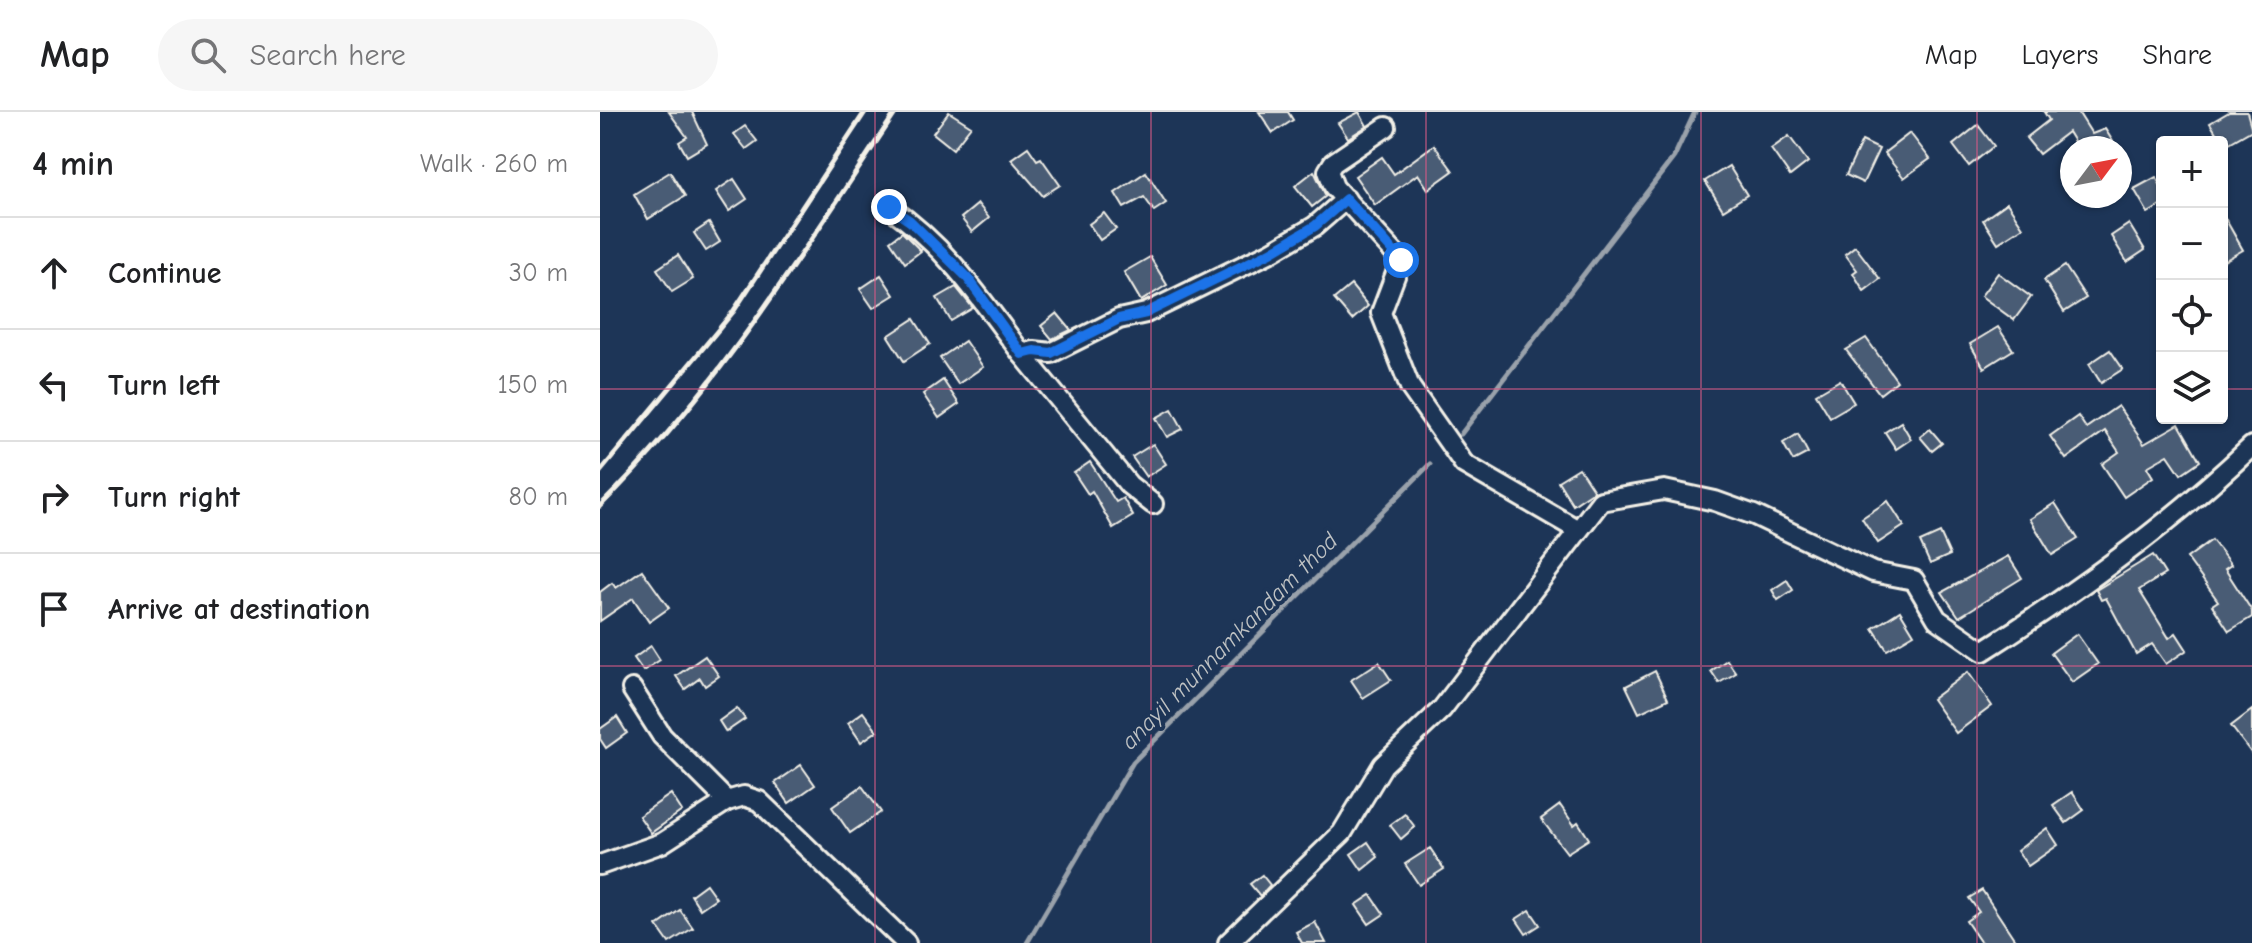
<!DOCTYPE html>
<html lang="en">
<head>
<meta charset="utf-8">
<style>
	:root { --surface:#fff; --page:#f6f6f6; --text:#202124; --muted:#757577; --line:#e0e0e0 }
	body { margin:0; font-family:"Comic Neue",sans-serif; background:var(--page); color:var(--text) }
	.controls { position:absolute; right:24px; top:24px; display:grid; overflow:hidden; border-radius:8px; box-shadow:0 2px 6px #0004 }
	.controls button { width:72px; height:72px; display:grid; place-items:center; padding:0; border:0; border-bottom:2px solid var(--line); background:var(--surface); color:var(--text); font:40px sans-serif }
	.compass { position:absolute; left:1460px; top:24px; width:72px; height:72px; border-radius:50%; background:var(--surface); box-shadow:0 2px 6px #0004; rotate:58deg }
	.stop { position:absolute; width:24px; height:24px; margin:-18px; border:6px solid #1a73e8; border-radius:50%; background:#fff }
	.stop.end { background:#1a73e8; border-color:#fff; box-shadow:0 2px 8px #0008 }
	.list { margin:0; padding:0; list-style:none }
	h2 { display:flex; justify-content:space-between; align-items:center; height:104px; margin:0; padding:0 32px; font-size:34px }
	h2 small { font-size:26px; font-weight:400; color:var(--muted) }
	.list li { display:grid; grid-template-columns:52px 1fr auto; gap:24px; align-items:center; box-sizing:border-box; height:112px; padding:0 32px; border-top:2px solid var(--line) }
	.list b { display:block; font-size:30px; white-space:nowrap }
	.list em { font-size:26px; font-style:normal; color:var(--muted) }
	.icon { flex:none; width:44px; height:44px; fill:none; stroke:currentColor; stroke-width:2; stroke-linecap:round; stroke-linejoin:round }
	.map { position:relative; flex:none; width:1652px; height:831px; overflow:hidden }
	header { display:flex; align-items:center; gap:48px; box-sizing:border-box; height:112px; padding:0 40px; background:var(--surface); border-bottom:2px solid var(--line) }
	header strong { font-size:38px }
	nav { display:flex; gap:44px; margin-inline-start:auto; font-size:28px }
	.search { width:560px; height:72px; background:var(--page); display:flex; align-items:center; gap:20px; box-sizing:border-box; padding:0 28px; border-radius:44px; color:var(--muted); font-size:30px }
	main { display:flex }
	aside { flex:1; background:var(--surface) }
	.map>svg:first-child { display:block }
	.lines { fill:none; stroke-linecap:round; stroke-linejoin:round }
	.stream { stroke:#9aa2ab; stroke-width:5 }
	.building { fill:#485b74; stroke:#f4f1e8; stroke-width:2 }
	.street-casing { stroke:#f4f1e8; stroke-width:24 }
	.street { stroke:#1d3557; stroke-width:18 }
	.rail { stroke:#f4f1e8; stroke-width:5 }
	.route { stroke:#1a73e8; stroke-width:10 }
	.grid { fill:none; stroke:#d15985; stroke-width:2; stroke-opacity:0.55 }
	.labels { text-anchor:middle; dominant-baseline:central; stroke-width:8; stroke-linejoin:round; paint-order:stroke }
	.water-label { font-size:24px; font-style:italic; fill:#c0c3c4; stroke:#1d3557 }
</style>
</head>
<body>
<header>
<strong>Map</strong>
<div class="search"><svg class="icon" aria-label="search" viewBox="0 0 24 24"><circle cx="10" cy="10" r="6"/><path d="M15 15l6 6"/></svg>Search here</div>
<nav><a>Map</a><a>Layers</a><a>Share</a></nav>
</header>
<main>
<aside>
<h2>4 min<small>Walk · 260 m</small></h2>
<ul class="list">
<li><svg class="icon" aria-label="ahead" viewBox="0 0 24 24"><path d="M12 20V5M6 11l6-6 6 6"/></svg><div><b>Continue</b></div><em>30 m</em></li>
<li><svg class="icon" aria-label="left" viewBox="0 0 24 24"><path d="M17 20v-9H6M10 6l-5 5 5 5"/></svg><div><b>Turn left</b></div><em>150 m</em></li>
<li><svg class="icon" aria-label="right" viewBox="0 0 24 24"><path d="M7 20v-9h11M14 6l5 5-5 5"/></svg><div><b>Turn right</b></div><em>80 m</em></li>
<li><svg class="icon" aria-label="arrive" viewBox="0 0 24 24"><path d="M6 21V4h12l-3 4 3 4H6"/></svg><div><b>Arrive at destination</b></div></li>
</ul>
</aside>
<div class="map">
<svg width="1652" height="831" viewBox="0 0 1652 831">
	<rect width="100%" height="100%" fill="#1d3557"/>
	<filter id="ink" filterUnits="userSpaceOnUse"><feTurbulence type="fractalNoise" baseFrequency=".0125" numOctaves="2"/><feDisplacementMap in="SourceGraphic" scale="16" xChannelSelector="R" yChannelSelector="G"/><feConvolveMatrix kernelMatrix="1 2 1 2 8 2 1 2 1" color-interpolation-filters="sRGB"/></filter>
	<g filter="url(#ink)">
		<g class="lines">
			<!-- stream -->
			<g class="stream">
				<path d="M861,322L1074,45L1095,0"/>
				<path d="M427,831L533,650L830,352"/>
			</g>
		</g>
		<!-- building -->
		<g class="building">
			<path d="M69,0H92L107,32L87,44L79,30L87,25Z"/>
			<path d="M349,0L371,14L353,37L333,21Z"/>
			<path d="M659,0H688L693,8L673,21Z"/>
			<path d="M759,0L767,14L748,26L738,11Z"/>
			<path d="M1444,0H1478L1492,22L1505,17L1517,36H1478L1468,20L1439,42L1426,26L1449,8Z"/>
			<path d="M1629,0H1647L1652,18L1624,34L1610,11Z"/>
			<path d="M1378,13L1394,34L1369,54L1353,33Z"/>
			<path d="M145,14L157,29L146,37L134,22Z"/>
			<path d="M1310,21L1330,47L1304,66L1284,41Z"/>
			<path d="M1189,24L1208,50L1190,64L1171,37Z"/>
			<path d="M1262,29L1279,37L1263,71L1246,63Z"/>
			<path d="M834,33L853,59L828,77L818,62L775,93L755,64L782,45L794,62Z"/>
			<path d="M428,35L437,48L441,46L460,73L443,84L411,47Z"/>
			<path d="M1129,54L1147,83L1123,98L1105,69Z"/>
			<path d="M714,59L726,84L712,95L695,74Z"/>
			<path d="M70,60L85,84L48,107L34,82Z"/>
			<path d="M546,60L566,91L554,99L544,85L524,96L515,81Z"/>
			<path d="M1556,65L1562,76V93L1548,101L1534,77Z"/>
			<path d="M134,67L147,87L129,99L116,79Z"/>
			<path d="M1407,91L1423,115L1398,131L1383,108Z"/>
			<path d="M378,92L389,106L372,120L361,106Z"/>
			<path d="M504,101L516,117L500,128L489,112Z"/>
			<path d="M1622,101L1643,138L1622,150Z"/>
			<path d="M109,111L120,130L106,139L94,121Z"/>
			<path d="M1529,112L1545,138L1527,150L1511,124Z"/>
			<path d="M302,120L321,139L305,151L290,129Z"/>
			<path d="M1255,134L1280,167L1264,179L1253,161L1257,158L1245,142Z"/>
			<path d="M78,143L93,167L72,180L57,157Z"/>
			<path d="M550,145L567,173L541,189L524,160Z"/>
			<path d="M1465,154L1486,186L1464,200L1444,168Z"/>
			<path d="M1398,161L1431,185L1414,208L1381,184Z"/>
			<path d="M281,163L294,183L273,196L260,177Z"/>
			<path d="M751,173L768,194L752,208L734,187Z"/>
			<path d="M356,175L373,196L351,209L337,186Z"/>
			<path d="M457,201L471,218L452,227L441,214Z"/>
			<path d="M314,207L330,232L304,249L288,224Z"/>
			<path d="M1398,215L1413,238L1384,256L1370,232Z"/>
			<path d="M1266,226L1297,269L1280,282L1246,238Z"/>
			<path d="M365,229L383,255L358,272L340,246Z"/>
			<path d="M1510,238L1523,257L1501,271L1489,252Z"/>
			<path d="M343,268L359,292L339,306L323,282Z"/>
			<path d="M1240,268L1254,291L1230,305L1216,282Z"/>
			<path d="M1518,294L1544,332L1579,312L1600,349L1581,362L1568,343L1547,355L1553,365L1524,385L1502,352L1519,340L1505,319L1466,347L1450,324L1478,304L1486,316Z"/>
			<path d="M572,297L583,317L567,325L556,306Z"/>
			<path d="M1301,310L1311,327L1296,337L1285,320Z"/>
			<path d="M1330,317L1342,331L1332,339L1320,325Z"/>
			<path d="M1198,322L1208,341L1193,349L1183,331Z"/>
			<path d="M553,332L566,352L546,365L532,345Z"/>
			<path d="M490,350L516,390L523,386L533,404L513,416L492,379L488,382L474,361Z"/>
			<path d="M979,356L994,379L973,393L958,369Z"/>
			<path d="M1288,389L1304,414L1278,431L1262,406Z"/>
			<path d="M1455,391L1478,427L1452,443L1430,407Z"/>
			<path d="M1340,421L1350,443L1330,452L1320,430Z"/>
			<path d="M1612,428L1631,453L1625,457L1652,499V505L1629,519L1612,493L1618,489L1587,446Z"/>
			<path d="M1553,443L1565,462L1539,478L1569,526L1576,521L1587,538L1566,552L1552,532L1536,542L1506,486L1501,488L1496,478Z"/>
			<path d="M1408,444L1422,466L1359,505L1342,480Z"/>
			<path d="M42,458L69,496L49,510L33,486L0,509V480L12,471L16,476Z"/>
			<path d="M1187,468L1193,478L1178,488L1172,478Z"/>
			<path d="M1300,499L1314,522L1287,538L1273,516Z"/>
			<path d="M1477,522L1498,552L1472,570L1451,541Z"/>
			<path d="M51,534L60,548L43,559L34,546Z"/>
			<path d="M105,544L119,564L105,574L100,566L85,577L76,564Z"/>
			<path d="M1127,548L1136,561L1119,571L1111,559Z"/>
			<path d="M779,550L791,568L763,586L751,568Z"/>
			<path d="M1055,559L1068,587L1039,601L1026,574Z"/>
			<path d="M1368,560L1392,594L1356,621L1332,587Z"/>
			<path d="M137,596L145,607L126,620L119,609Z"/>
			<path d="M1652,598V642L1631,614Z"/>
			<path d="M263,600L277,619L261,630L248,611Z"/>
			<path d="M17,605L27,621L6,636L0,627V617Z"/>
			<path d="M201,653L215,673L189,691L175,671Z"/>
			<path d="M262,674L281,700L250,721L232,695Z"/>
			<path d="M1472,680L1484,698L1466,711L1453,693Z"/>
			<path d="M71,682L82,699L51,721L39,704Z"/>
			<path d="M960,693L974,713L978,710L989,727L967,741L941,707Z"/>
			<path d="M805,702L815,715L801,727L790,713Z"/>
			<path d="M1447,716L1458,733L1428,754L1417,739Z"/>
			<path d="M768,730L778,745L762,758L751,742Z"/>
			<path d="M830,736L844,757L819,773L805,752Z"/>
			<path d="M662,763L670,773L660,784L650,772Z"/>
			<path d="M106,772L116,786L100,797L91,783Z"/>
			<path d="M1382,778L1417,831H1381L1366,809L1379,800L1369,786Z"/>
			<path d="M771,783L784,802L769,812L756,793Z"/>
			<path d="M80,798L93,816L69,831L57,814Z"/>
			<path d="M930,798L940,813L926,822L916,807Z"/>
			<path d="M715,810L726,831H702L696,820Z"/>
		</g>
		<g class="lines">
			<!-- street casing -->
			<g class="street-casing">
				<g id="street">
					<path d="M786,15L733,51L728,59L734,75L801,148L781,201L810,275L864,352L978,418"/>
					<path d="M289,95C347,135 381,187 422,242L434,239L451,241L519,207L546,201L671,140L715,114L746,87"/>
					<path d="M422,242L529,373L553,392"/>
					<path d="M32,577L62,624L127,689"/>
					<path d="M0,753L62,731L127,689L144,684L159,689L306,831"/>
					<path d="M628,831L742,721L783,653L842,597L1001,389L1064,378L1115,389L1154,403L1273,460L1314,468L1337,507L1383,539C1478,479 1571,412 1652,334"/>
				</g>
			</g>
			<!-- street -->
			<use href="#street" class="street"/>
			<!-- rail -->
			<g class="rail">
				<path d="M0,360L133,200L265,0"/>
				<path d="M0,394C117,279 205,136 296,0"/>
			</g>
		</g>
	</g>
	<g class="lines" filter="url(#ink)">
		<!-- route -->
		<path class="route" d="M289,95L310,109L367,165L422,242L434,239L451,241L519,207L546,201L671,140L715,114L746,87L801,148"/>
	</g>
	<!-- grid -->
	<path class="grid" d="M275,0V831M551,0V831M826,0V831M1101,0V831M1377,0V831M0,277H1562M1622,277H1652M0,554H1652"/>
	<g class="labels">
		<!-- water labels -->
		<g class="water-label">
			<text transform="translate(629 529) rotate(-45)">anayil munnamkandam thod</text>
		</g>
	</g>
</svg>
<div class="controls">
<button>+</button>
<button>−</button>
<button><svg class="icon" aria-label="locate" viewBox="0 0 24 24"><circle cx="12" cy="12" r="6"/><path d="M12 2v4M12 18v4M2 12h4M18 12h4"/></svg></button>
<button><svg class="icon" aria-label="layers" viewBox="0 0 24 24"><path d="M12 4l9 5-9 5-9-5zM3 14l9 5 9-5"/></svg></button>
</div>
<svg class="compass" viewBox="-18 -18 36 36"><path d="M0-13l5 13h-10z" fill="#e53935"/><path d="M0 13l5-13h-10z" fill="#757577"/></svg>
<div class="stop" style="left:801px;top:148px"></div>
<div class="stop end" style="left:289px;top:95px"></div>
</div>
</main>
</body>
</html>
